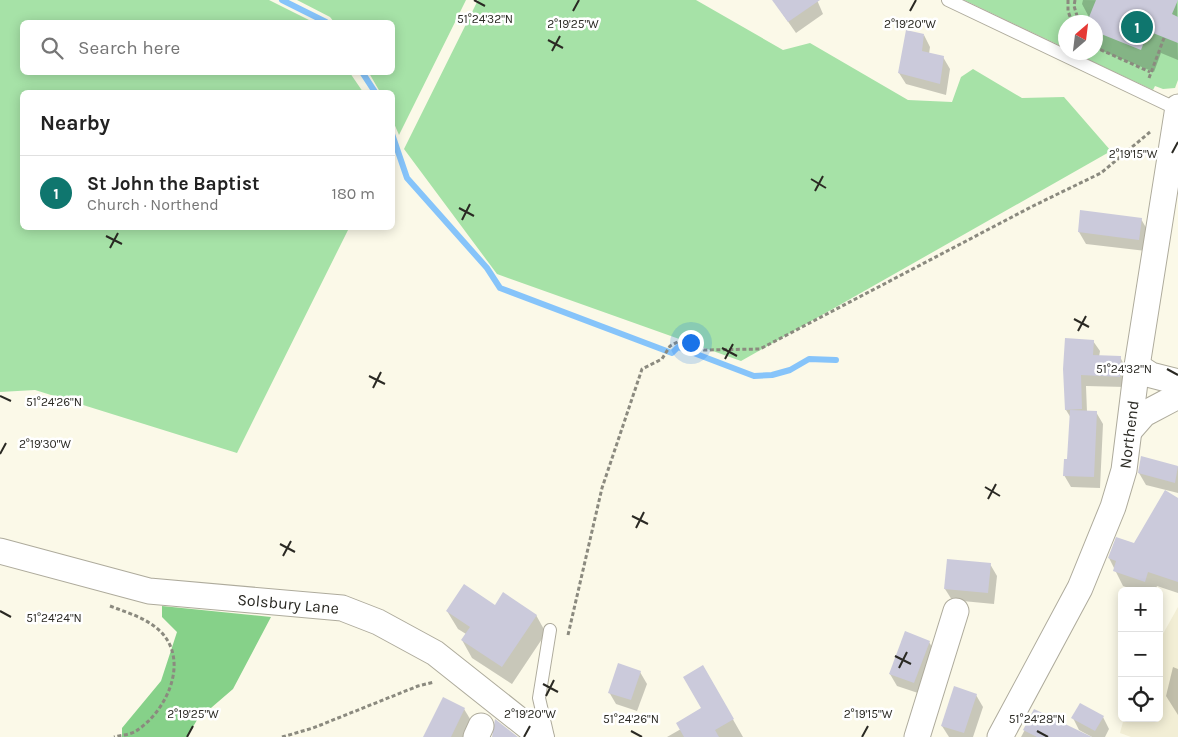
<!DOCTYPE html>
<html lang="en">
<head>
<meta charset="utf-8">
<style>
	:root { --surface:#fff; --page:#f6f6f6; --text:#222; --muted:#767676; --line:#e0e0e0; --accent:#0f766e }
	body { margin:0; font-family:Karla,sans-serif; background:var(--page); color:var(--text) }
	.controls { position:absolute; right:15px; bottom:15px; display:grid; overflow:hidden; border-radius:8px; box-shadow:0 2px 12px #0003 }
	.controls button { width:45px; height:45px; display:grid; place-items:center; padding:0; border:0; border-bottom:1px solid var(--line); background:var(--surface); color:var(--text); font:25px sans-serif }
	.compass { position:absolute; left:1058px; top:15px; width:45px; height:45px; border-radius:50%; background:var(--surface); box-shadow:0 2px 12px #0003; rotate:28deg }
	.you { position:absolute; left:690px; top:342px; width:18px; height:18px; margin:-12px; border:4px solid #fff; border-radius:50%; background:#1a73e8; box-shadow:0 0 0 8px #1a73e833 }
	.badge { display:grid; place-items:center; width:32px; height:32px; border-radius:50%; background:var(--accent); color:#fff; font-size:16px; font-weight:700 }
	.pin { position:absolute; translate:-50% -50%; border:2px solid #fff; box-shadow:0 1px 5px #0006 }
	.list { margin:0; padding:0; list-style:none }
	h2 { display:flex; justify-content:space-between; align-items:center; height:65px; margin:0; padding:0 20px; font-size:21px }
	h2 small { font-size:16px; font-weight:400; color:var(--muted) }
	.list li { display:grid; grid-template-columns:32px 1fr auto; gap:15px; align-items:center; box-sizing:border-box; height:75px; padding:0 20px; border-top:1px solid var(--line) }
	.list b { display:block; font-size:19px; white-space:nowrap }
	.list p { margin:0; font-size:16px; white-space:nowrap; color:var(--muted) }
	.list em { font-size:16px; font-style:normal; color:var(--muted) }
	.icon { flex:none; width:28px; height:28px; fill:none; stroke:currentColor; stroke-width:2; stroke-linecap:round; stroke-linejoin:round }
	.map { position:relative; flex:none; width:1178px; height:737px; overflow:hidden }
	.search { position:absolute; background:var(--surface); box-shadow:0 2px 12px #0003; left:20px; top:20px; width:375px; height:55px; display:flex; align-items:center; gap:12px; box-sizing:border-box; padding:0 18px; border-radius:8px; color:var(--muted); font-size:19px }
	.panel { position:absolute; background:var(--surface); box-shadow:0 2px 12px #0003; left:20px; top:90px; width:375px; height:140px; border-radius:8px }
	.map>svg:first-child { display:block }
	.built { fill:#f2eed5 }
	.green { fill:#a6e2a7 }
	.forest { fill:#86d189 }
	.shadow { fill:#0003 }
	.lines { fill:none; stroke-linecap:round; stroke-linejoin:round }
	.stream { stroke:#86c4fa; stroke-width:6 }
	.building { fill:#cbcadb }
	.lane-casing { stroke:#aeab9c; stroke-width:14 }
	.street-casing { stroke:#aeab9c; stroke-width:27 }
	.path { stroke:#8b8a7f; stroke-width:3; stroke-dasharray:4 2.5; stroke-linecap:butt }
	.lane { stroke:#fff; stroke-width:12 }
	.street { stroke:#fff; stroke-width:25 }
	.ticks { fill:none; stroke:#2a2923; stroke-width:2 }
	.labels { text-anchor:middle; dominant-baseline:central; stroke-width:5; stroke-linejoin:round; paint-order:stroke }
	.street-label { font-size:16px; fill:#2a2923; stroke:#fff }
	.ticks-label { font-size:12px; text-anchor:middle; fill:#2a2923; stroke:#fff; stroke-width:5; stroke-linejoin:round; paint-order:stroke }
</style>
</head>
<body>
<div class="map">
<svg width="1178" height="737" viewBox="0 0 1178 737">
	<rect width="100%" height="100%" fill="#fbf9e8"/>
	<!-- built -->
	<path class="built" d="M1178,607V737H1131L1120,733L1124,718H1159V641Z"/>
	<!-- green -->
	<g class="green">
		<path d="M0,0H269L313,22H22V72L350,73L363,92H22V228H349L237,453L35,390L0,392Z"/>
		<path d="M297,0H466L399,135L393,121L392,92H380L369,73L392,72V22H334L330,17Z"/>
		<path d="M478,0H696L783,50L810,43L908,100L952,102L961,77L973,69L1022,98L1064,97L1111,151L741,361L497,274L404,149Z"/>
		<path d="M964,0H1178V80L1175,88L1163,89L1155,86L1153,90L1074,53L1096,52V22H1066L1065,48Z"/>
	</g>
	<!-- forest -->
	<path class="forest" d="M162,606L271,617L233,689L197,720L187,737H122V728L161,681L177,632L162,617Z"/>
	<!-- shadow -->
	<g class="shadow">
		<path d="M773,0H817L823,14L796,33Z"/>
		<path d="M1083,0L1177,1L1178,60L1161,53L1154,72L1100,50L1096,42V22H1089L1090,19L1082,4Z"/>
		<path d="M924,35L930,47L929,54L943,57L950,69L946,95L906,84L899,73Z"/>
		<path d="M1141,219L1148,231L1146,251L1086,244L1079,232Z"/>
		<path d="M1093,341L1100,351L1099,357H1120L1126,368L1125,387L1086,386L1087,412H1096L1103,424L1100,488L1071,487L1064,475L1068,460L1071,418L1066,410Z"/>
		<path d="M1142,458L1178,467V493L1146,485L1139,473Z"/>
		<path d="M1178,499V593L1157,586L1155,591H1137L1123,586L1109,558L1135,544Z"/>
		<path d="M990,564L997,576L994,604L952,600L945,589Z"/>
		<path d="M495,606L536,615L546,633L512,684L472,658L462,640L466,634L458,629L447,611Z"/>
		<path d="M929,642L936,654L921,694L897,686L890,674Z"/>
		<path d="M703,667L743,737H667L681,729L703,708Z"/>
		<path d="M1173,667L1178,669V715L1166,696Z"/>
		<path d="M640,672L647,684L637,711L616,704L609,692Z"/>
		<path d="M976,695L983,707L973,737H949L942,726Z"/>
		<path d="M444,699L464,709L475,727L469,737H425Z"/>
		<path d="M1035,711L1081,737H1021Z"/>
		<path d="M1103,717L1109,729L1105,737H1092L1079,730L1073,718Z"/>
	</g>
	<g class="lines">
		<!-- stream -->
		<g class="stream">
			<path d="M282,0L326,22"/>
			<path d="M362,72L375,92"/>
			<path d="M392,134L407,178L487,268L500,288L672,353L678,347L754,376L772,375L790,370L809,359L836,360"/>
		</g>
	</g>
	<!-- building -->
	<g class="building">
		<path d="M772,0H820L788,22Z"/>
		<path d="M1096,0H1178L1172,14L1178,17V43L1148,31L1141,50L1096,32V22H1087Z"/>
		<path d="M906,30L924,34L922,51L944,56L940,84L898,73Z"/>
		<path d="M1080,210L1142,218L1139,240L1078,232Z"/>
		<path d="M1065,338L1094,340L1093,355L1121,356L1120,377L1081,375L1082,409L1065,410L1063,369Z"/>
		<path d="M1070,410L1097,411L1094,477L1063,476L1064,459H1067Z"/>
		<path d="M1141,456L1178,466L1175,483L1138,473Z"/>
		<path d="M1165,490L1178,498V582L1148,572L1145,582L1113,571L1116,561L1108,558L1116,537L1134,543Z"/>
		<path d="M947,559L991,563L988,593L944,589Z"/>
		<path d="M464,584L495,605L503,592L537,615L502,667L461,640L470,627L446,611Z"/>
		<path d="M905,631L930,641L914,683L889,674Z"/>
		<path d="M618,663L641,671L631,700L608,693Z"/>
		<path d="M703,665L734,719L715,730L719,737H684L676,723L701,708L683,677Z"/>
		<path d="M954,686L977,694L964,733L941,726Z"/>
		<path d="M443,697L465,708L451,737H423Z"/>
		<path d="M1080,703L1104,716L1095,731L1071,718Z"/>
		<path d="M1034,709L1092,737H1037L1023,730Z"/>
		<path d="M495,719L518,737H492Z"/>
	</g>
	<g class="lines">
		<!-- lane casing -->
		<g class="lane-casing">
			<g id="lane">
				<path d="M948,0L1177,109"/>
				<path d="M548,737L539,698L550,630"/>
			</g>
		</g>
		<!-- street casing -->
		<g class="street-casing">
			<g id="street">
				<path d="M1137,366L1151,375L1178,382"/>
				<path d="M1130,430L1144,414L1178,396"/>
				<path id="s1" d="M0,551L149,591L342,608L378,622L435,653L541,737"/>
				<path d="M476,737L481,726"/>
				<path d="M917,737L956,611"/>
				<path id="s2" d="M1000,737L1080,588L1113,507L1124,470L1137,366L1178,107"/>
			</g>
		</g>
		<!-- path -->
		<g class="path">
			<path d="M1068,0V11L1072,22"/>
			<path d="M1075,0L1074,6L1079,22"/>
			<path d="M1096,45L1099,49L1150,72"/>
			<path d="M1149,78L1164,38"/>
			<path d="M110,606C128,613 147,618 161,632C190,662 166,712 136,731C130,735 120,735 114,737"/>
			<path d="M568,635L602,488L642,369L662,359L670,346L681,340L704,350L760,349L1033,206L1101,173L1150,132"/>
			<path d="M282,737L313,728L418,686L434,682"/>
		</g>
		<!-- lane -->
		<use href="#lane" class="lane"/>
		<!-- street -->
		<use href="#street" class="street"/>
	</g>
	<!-- ticks -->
	<path class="ticks" d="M474,0L485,6M573,11L579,0M910,11L916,0M548,40L563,48M552,51L560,36M1172,153L1178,142M811,179L826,188M815,191L823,176M459,208L474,216M462,220L470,204M106,236L122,244M110,248L118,233M1074,319L1089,327M1078,331L1086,316M722,348L737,356M725,359L733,344M1167,369L1178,375M369,376L385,384M373,388L381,372M0,396L11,401M0,454L6,443M985,487L1000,496M988,499L996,484M632,516L648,524M636,528L644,512M280,544L295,552M283,556L291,541M0,611L11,617M895,656L911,664M899,668L907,652M543,684L558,692M546,696L554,680M631,731L642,737M1037,731L1048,737M187,737L193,726M524,737L530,726M862,737L868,726"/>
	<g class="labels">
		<!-- street labels -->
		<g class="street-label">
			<text stroke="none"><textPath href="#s2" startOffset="331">Northend</textPath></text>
			<text stroke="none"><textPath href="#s1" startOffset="294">Solsbury Lane</textPath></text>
		</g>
	</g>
	<g class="ticks-label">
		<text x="485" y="23">51°24'32"N</text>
		<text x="573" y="28">2°19'25"W</text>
		<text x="910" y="28">2°19'20"W</text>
		<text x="1133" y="158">2°19'15"W</text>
		<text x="1124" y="373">51°24'32"N</text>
		<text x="54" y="406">51°24'26"N</text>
		<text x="45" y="448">2°19'30"W</text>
		<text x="54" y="622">51°24'24"N</text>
		<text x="193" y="718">2°19'25"W</text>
		<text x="530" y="718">2°19'20"W</text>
		<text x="868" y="718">2°19'15"W</text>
		<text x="631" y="723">51°24'26"N</text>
		<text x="1037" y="723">51°24'28"N</text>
	</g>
</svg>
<div class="controls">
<button>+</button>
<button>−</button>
<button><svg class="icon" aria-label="locate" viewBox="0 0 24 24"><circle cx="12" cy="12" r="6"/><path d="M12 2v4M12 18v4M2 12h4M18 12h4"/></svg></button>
</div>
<svg class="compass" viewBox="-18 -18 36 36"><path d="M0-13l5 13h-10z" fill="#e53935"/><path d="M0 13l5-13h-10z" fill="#767676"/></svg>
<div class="you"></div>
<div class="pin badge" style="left:1137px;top:27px">1</div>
<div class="search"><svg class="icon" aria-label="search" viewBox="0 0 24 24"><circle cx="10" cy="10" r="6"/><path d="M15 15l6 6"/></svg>Search here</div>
<section class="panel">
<h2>Nearby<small></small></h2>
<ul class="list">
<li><span class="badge">1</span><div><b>St John the Baptist</b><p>Church · Northend</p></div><em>180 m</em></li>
</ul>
</section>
</div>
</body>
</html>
